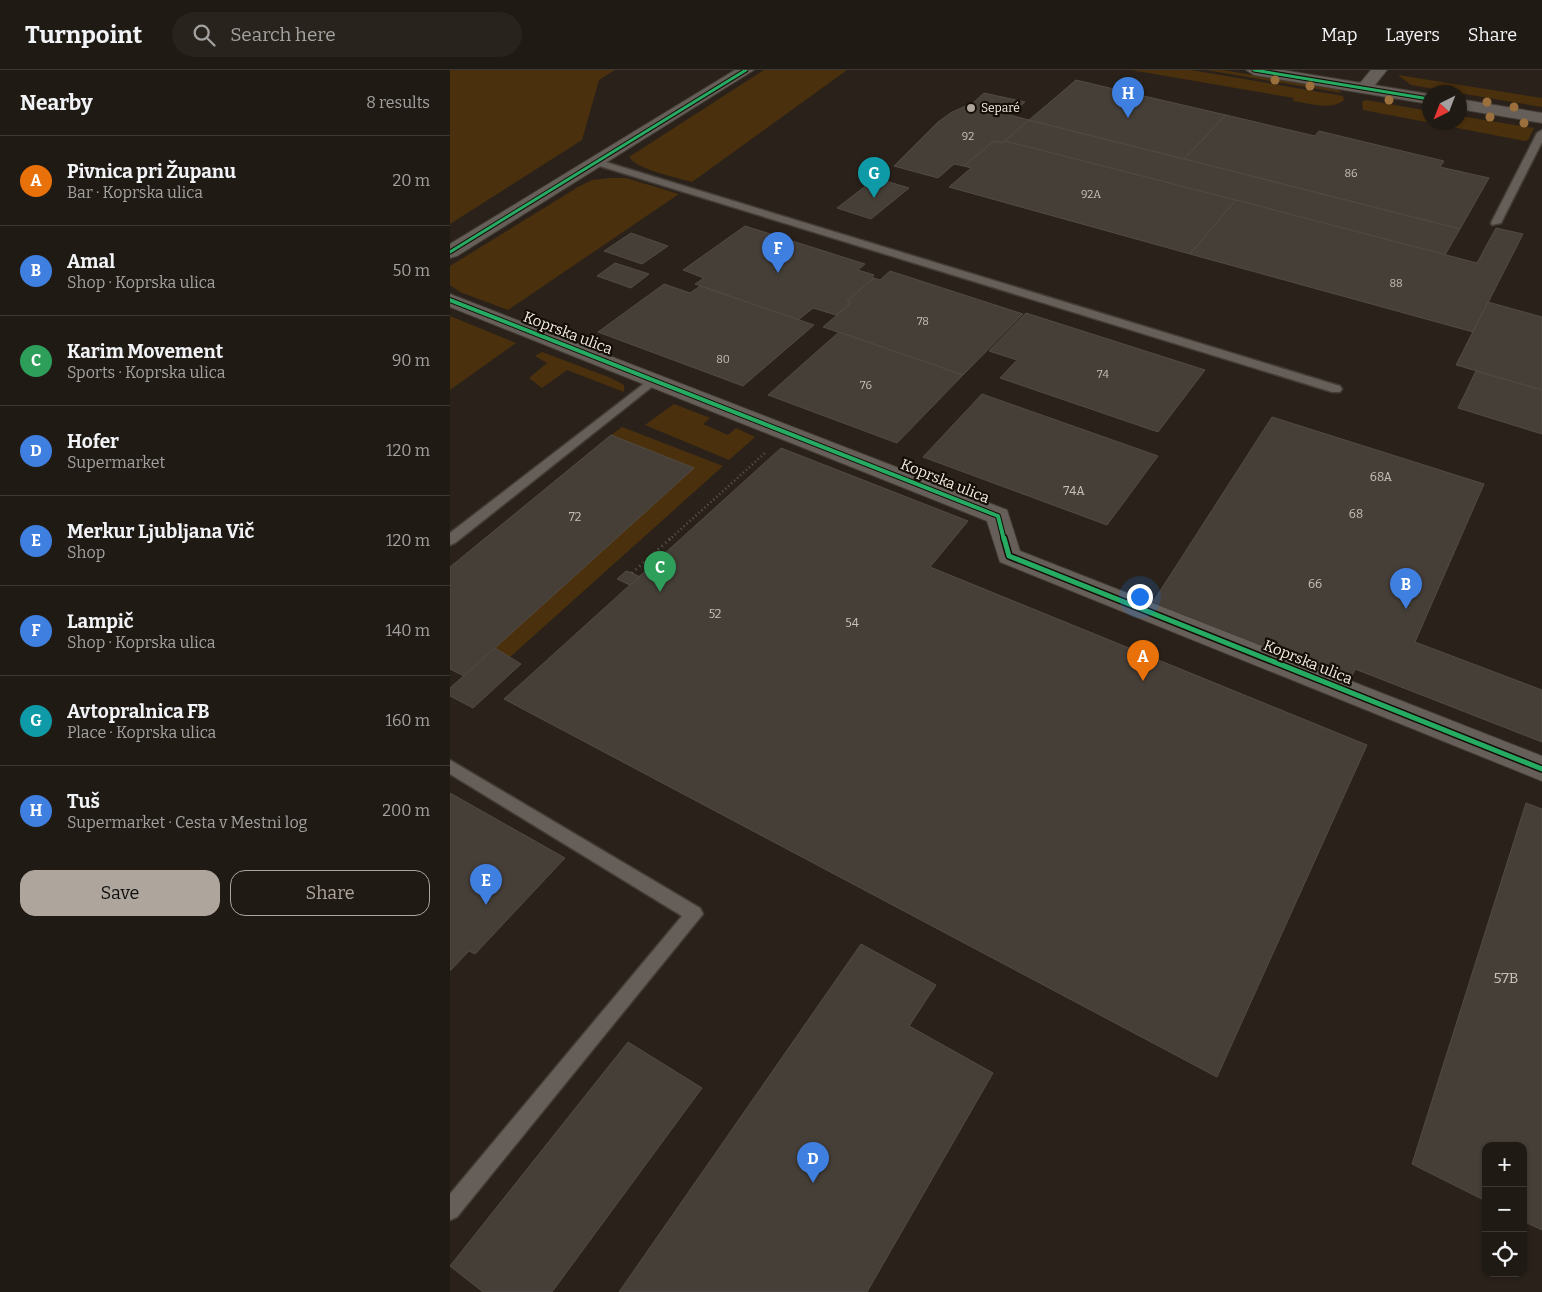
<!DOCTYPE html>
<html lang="en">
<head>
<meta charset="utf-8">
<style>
	:root { --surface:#201a14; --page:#28231d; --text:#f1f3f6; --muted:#a2a1a0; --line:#3d3834; --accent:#aea59c }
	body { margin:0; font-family:Bitter,serif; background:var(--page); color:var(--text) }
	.controls { position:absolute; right:15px; bottom:15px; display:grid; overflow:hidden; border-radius:10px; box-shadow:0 1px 4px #0004 }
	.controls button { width:45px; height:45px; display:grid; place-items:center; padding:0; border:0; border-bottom:1px solid var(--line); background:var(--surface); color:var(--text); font:25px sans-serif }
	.compass { position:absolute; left:972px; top:15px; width:45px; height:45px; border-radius:50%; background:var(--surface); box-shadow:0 1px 4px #0004; rotate:222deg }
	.you { position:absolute; left:689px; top:526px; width:18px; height:18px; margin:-12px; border:4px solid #fff; border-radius:50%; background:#1a73e8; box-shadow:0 0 0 8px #1a73e833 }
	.badge { display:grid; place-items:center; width:32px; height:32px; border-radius:50%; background:var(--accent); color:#fff; font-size:16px; font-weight:700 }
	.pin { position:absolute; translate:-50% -41px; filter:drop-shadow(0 1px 2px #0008) }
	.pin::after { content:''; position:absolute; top:26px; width:18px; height:15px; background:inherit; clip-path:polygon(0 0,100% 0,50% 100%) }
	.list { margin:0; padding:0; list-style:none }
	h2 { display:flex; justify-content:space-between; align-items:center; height:65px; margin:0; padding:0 20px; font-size:21px }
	h2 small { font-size:16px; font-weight:400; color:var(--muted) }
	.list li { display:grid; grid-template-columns:32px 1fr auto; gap:15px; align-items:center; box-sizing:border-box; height:90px; padding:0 20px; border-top:1px solid var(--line) }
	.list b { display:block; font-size:19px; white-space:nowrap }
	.list p { margin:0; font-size:16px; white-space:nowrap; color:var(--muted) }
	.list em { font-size:16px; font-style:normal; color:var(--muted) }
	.actions { display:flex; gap:10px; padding:15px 20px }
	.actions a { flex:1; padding:11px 0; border:1px solid var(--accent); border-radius:15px; text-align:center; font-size:18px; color:var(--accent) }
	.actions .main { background:var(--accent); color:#111 }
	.icon { flex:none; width:28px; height:28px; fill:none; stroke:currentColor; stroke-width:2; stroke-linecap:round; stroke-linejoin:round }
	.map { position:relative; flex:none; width:1092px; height:1222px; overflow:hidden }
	header { display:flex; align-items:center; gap:30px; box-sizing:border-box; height:70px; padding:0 25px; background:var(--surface); border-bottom:1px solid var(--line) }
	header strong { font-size:24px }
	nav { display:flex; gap:28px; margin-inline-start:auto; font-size:18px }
	.search { width:350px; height:45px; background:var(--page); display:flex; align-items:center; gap:12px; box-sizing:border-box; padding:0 18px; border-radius:28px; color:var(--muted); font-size:19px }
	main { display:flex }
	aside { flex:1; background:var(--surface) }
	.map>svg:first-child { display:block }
	.green { fill:#4a300d }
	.building { fill:#463f38; stroke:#524b44 }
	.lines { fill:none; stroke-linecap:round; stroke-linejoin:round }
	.service-casing { stroke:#433d36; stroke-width:3 }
	.minor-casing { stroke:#433d36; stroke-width:2 }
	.tertiary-casing { stroke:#433d36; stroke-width:2 }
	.path-far1 { stroke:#605953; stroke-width:2.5; stroke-dasharray:1 3; stroke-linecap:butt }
	.path { stroke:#605953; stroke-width:3; stroke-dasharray:1 4; stroke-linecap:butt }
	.service { fill:#665f59; fill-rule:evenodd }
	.minor { fill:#665f59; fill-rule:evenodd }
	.tertiary { fill:#665f59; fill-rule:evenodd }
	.cycleway-far2-casing { stroke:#140e07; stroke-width:5 }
	.cycleway-far1-casing { stroke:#140e07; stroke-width:6 }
	.cycleway-casing { stroke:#140e07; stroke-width:8 }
	.cycleway-far2 { stroke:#26ab63; stroke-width:3 }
	.cycleway-far1 { stroke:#26ab63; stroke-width:4 }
	.cycleway { stroke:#26ab63; stroke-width:5 }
	.tree { fill:#9b703d }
	.poi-dot { fill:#aea59c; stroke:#140e07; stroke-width:2 }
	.labels { text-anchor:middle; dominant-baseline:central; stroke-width:4.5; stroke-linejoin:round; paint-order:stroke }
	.far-number-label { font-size:11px; fill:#c9c1b8 }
	.far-poi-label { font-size:12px; fill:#f5ece2; stroke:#140e07; text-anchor:start }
	.number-label { font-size:12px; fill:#c9c1b8 }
	.street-label { font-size:15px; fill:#f5ece2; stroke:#140e07 }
	.near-number-label { font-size:15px; fill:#c9c1b8 }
</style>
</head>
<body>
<header>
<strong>Turnpoint</strong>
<div class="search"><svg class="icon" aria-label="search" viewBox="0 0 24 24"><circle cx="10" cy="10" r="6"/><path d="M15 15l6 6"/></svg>Search here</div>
<nav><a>Map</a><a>Layers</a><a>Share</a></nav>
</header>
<main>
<aside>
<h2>Nearby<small>8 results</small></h2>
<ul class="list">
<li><span class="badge" style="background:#e8710a">A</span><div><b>Pivnica pri Županu</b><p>Bar · Koprska ulica</p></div><em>20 m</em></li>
<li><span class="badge" style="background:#3f7fe0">B</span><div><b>Amal</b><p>Shop · Koprska ulica</p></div><em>50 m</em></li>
<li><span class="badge" style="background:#2e9e5b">C</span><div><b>Karim Movement</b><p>Sports · Koprska ulica</p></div><em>90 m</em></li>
<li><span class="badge" style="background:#3f7fe0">D</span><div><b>Hofer</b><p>Supermarket</p></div><em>120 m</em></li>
<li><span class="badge" style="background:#3f7fe0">E</span><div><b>Merkur Ljubljana Vič</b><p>Shop</p></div><em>120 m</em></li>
<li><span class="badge" style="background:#3f7fe0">F</span><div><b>Lampič</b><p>Shop · Koprska ulica</p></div><em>140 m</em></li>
<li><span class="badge" style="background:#0f9aa8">G</span><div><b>Avtopralnica FB</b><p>Place · Koprska ulica</p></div><em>160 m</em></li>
<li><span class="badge" style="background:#3f7fe0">H</span><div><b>Tuš</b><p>Supermarket · Cesta v Mestni log</p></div><em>200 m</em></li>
</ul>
<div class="actions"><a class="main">Save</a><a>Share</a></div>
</aside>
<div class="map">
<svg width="1092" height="1222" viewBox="0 0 1092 1222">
	<rect width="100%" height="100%" fill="#2a221a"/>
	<!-- green -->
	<g class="green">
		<path d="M0,0H165L149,10L132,70L0,154Z"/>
		<path d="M314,0H397L242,112C225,107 188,100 179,87Z"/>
		<path d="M681,0H741L893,26L894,30C881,41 859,33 843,31L844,28Z"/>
		<path d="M756,0H773L887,19L892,23Z"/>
		<path d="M948,5L1092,28V37L961,15Z"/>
		<path d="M916,30L979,41V52H1009L1010,46L1084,58L1078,70L1075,71L913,40L912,32Z"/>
		<path d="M160,108H176L229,124L58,240L10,222L0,215V196L128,117L142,110Z"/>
		<path d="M0,246L66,273L0,320Z"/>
		<path d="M92,282L161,308L174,315V322L117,300L92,318L79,308L97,293L85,286Z"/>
		<path d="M224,334L260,348L253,354L278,365L286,358L305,367L279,390L195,355Z"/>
		<path d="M172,357L273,396L60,587L45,578L161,365Z"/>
	</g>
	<!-- building -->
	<g class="building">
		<path d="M626,10L668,20L776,45L734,89L579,50Z"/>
		<path d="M534,23L575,32L560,45L579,50L552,73L544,71L514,96L504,94L488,108L444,96L488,52L502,42L523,33Z"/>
		<path d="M776,45L865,66L869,61L994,91L990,97L1039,108L1010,159L734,89Z"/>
		<path d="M579,50L734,89L1010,159L995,185L555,71Z"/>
		<path d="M544,71L552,73L555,71L786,130L740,184L499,117L521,98L514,96Z"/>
		<path d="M426,108L459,118L421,149L387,138Z"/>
		<path d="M786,130L1027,193L1046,158L1073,164L1023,262L740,184Z"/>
		<path d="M295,156L415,194L408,200L424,205L422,208H424L397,231L401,233L386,245L363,238L348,250L245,214L254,208L233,200Z"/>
		<path d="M181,163L218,176L192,194L154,181Z"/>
		<path d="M165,193L199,204L181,218L147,206Z"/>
		<path d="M440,201L573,244L513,305L373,257L401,233L397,231L424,208L430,210Z"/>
		<path d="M214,214L240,223L250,216L364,255L293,316L148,262Z"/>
		<path d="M1038,232L1092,247V320L1006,295Z"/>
		<path d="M576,243L755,300L708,362L550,308L567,290L539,281Z"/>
		<path d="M389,262L513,305L447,373L318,325Z"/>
		<path d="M1026,301L1092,320V364L1008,338Z"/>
		<path d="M532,324L708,386L657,455L473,387Z"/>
		<path d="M822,347L1034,414L965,572L1092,620V672L905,599L899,613L701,535Z"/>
		<path d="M161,365L244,398L14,606L0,599V497Z"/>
		<path d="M331,378L518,451L480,497L917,675L767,1007L54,629Z"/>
		<path d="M176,501L182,503L190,507L180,515L167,509Z"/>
		<path d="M45,578L71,594L23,638L0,626V618Z"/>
		<path d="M0,723L115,788L25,884L19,881L0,901Z"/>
		<path d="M1076,733L1092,739V1160L1073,1151V1076H1036V1131L962,1094Z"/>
		<path d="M411,874L486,915L459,956L543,1003L417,1222H169Z"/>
		<path d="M178,972L252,1018L102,1222H33L0,1196Z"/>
	</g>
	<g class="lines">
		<!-- service casing -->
		<g class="service-casing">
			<g id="service">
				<path d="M1092,60V72L1051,153L1042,155L1041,153L1087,63Z"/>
				<path d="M143,90H149L890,316L892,319L890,322H882L143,94Z"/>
				<path d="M204,306L210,310L208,312L5,473L0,475V463Z"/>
				<path d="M0,690L250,838L253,844L7,1147L0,1150V1124L232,846L0,704Z"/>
			</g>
		</g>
		<!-- minor casing -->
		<g class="minor-casing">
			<g id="minor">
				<path d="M921,0H937L920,21H908L906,18Z"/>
				<path d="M0,224L557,440L570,481L1092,686V711L550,492L537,451L0,237Z"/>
			</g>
		</g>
		<!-- tertiary casing -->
		<g class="tertiary-casing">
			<g id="tertiary">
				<path d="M285,0H304L7,186L0,188V174Z"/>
				<path d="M796,0H832L979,24V34L804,5Z"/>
				<path d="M1009,29L1092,43V53L1009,39Z"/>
			</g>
		</g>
		<!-- path-far1 -->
		<path class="path-far1" d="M219,470L315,383"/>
		<!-- path -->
		<path class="path" d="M182,503L221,468"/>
		<!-- service -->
		<use href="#service" class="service"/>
		<!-- minor -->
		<use href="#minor" class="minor"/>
		<!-- tertiary -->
		<use href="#tertiary" class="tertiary"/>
		<!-- cycleway-far2 casing -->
		<g class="cycleway-far2-casing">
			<g id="cycleway-far2">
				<path d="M804,0L979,29"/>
				<path d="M0,182L296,0"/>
			</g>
		</g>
		<!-- cycleway-far1 casing -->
		<g class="cycleway-far1-casing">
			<path id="cycleway-far1" d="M0,230L548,446L554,470"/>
		</g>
		<!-- cycleway casing -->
		<g class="cycleway-casing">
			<path id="cycleway" d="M554,468L559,486L1092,699"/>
		</g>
		<!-- cycleway-far2 -->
		<use href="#cycleway-far2" class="cycleway-far2"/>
		<!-- cycleway-far1 -->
		<use href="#cycleway-far1" class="cycleway-far1"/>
		<!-- cycleway -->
		<use href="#cycleway" class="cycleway"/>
	</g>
	<!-- trees -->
	<g class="tree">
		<circle cx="825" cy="10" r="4.5"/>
		<circle cx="860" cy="16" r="4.5"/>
		<circle cx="939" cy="30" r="4.5"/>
		<circle cx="1037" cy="32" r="4.5"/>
		<circle cx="1064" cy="37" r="4.5"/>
		<circle cx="1040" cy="47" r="4.5"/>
		<circle cx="1074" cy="53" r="4.5"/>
	</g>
	<!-- markers -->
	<circle class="poi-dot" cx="521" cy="38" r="5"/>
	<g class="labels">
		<!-- far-number labels -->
		<g class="far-number-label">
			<text x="518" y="66">92</text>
			<text x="901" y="103">86</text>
			<text x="641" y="124">92A</text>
			<text x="946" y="213">88</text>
			<text x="473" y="251">78</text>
			<text x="273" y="289">80</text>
			<text x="653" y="304">74</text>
			<text x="416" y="315">76</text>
		</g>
		<!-- far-poi labels -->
		<g class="far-poi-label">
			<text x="531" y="38">Separé</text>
		</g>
		<!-- number labels -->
		<g class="number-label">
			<text x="931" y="407">68A</text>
			<text x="624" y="421">74A</text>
			<text x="906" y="444">68</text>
			<text x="125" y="447">72</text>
			<text x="865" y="514">66</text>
			<text x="265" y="544">52</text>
			<text x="402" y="553">54</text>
		</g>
		<!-- street labels -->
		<g class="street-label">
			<text transform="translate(118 263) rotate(21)">Koprska ulica</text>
			<text transform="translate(495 411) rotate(22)">Koprska ulica</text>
			<text transform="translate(858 592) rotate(22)">Koprska ulica</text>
		</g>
		<!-- near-number labels -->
		<g class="near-number-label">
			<text x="1056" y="908">57B</text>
		</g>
	</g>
</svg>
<div class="controls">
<button>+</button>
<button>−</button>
<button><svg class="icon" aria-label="locate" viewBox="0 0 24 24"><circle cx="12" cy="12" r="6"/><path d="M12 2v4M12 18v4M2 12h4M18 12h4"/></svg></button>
</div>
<svg class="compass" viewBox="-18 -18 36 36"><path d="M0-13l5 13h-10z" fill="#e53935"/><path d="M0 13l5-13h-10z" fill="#a2a1a0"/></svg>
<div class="you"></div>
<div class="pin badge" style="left:693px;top:611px;background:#e8710a">A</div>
<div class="pin badge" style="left:956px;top:539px;background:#3f7fe0">B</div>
<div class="pin badge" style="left:210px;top:522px;background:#2e9e5b">C</div>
<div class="pin badge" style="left:363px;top:1113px;background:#3f7fe0">D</div>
<div class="pin badge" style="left:36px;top:835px;background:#3f7fe0">E</div>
<div class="pin badge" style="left:328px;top:203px;background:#3f7fe0">F</div>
<div class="pin badge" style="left:424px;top:128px;background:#0f9aa8">G</div>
<div class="pin badge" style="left:678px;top:48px;background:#3f7fe0">H</div>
</div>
</main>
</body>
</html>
